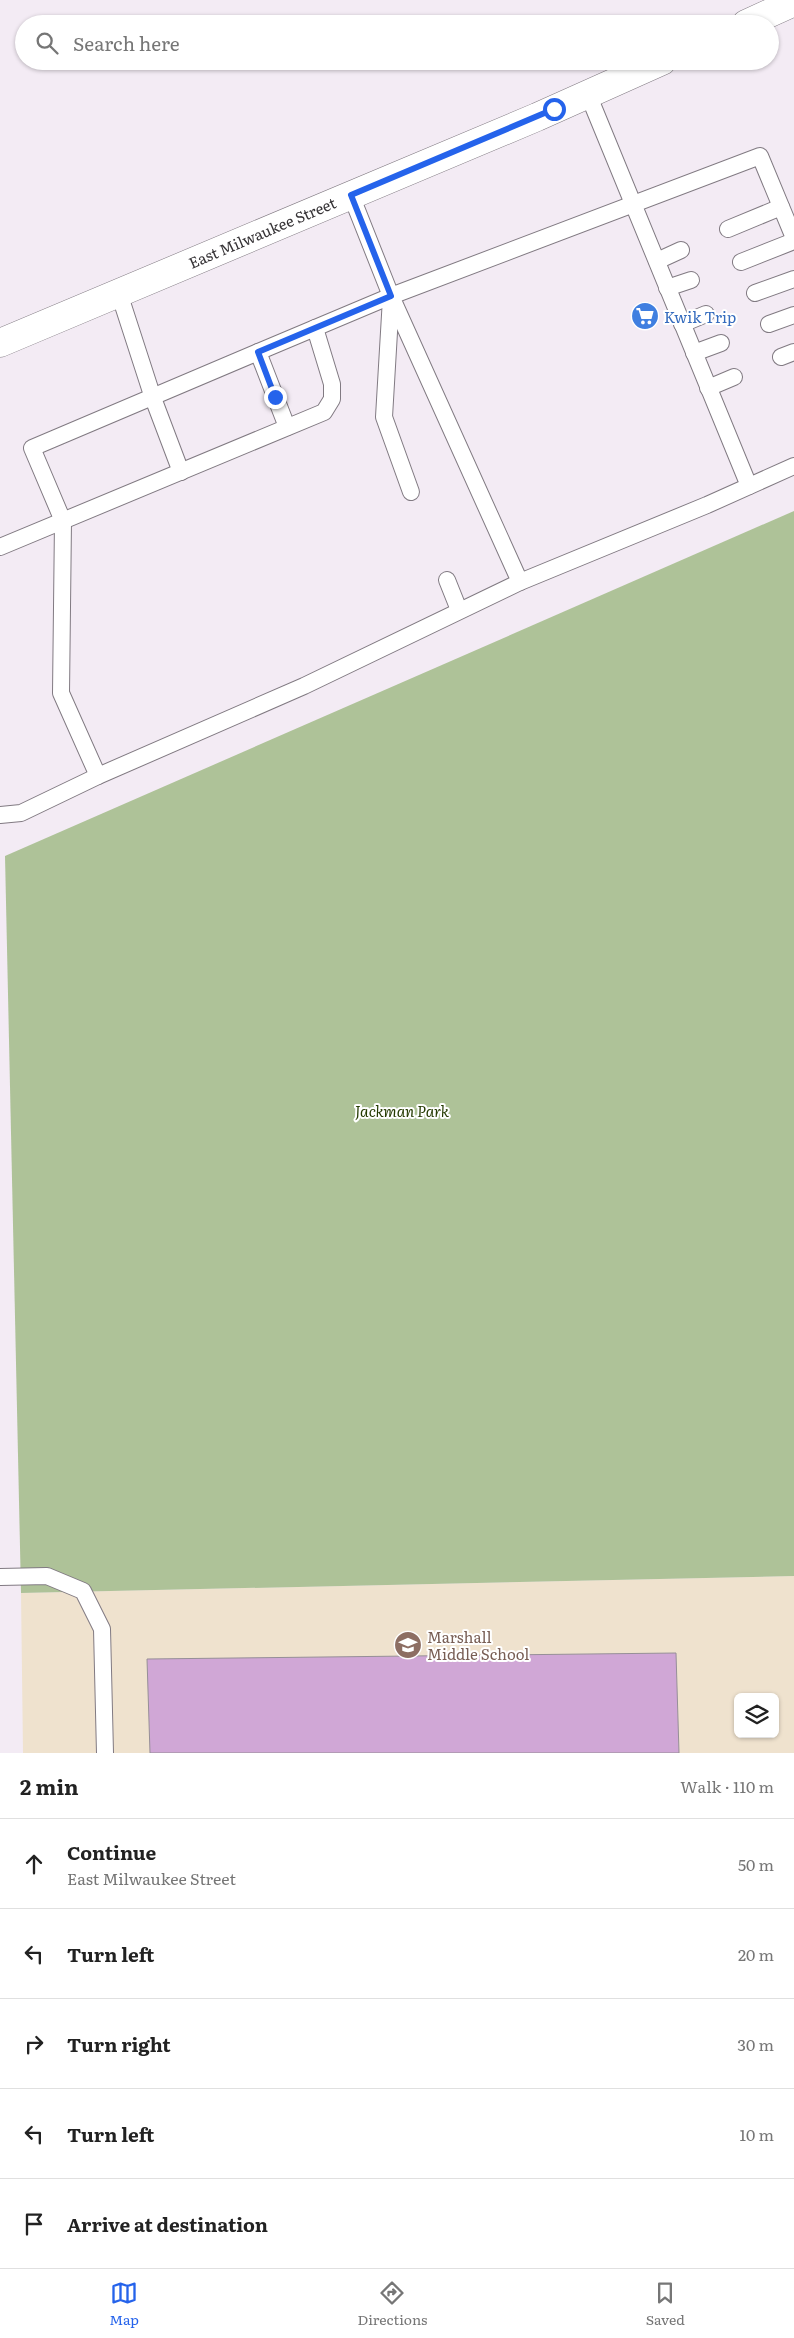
<!DOCTYPE html>
<html lang="en">
<head>
<meta charset="utf-8">
<style>
	:root { --surface:#fff; --page:#f2f2f2; --text:#222; --muted:#767676; --line:#e0e0e0; --accent:#2563eb }
	body { margin:0; font-family:Literata,serif; background:var(--page); color:var(--text) }
	.controls { position:absolute; right:15px; bottom:15px; display:grid; overflow:hidden; border-radius:8px; box-shadow:0 1px 4px #0004 }
	.controls button { width:45px; height:45px; display:grid; place-items:center; padding:0; border:0; border-bottom:1px solid var(--line); background:var(--surface); color:var(--text); font:25px sans-serif }
	.stop { position:absolute; width:15px; height:15px; margin:-11px; border:4px solid #2563eb; border-radius:50%; background:#fff }
	.stop.end { background:#2563eb; border-color:#fff; box-shadow:0 1px 5px #0008 }
	.list { margin:0; padding:0; list-style:none }
	h2 { display:flex; justify-content:space-between; align-items:center; height:65px; margin:0; padding:0 20px; font-size:21px }
	h2 small { font-size:16px; font-weight:400; color:var(--muted) }
	.list li { display:grid; grid-template-columns:32px 1fr auto; gap:15px; align-items:center; box-sizing:border-box; height:90px; padding:0 20px; border-top:1px solid var(--line) }
	.list b { display:block; font-size:19px; white-space:nowrap }
	.list p { margin:0; font-size:16px; white-space:nowrap; color:var(--muted) }
	.list em { font-size:16px; font-style:normal; color:var(--muted) }
	.icon { flex:none; width:28px; height:28px; fill:none; stroke:currentColor; stroke-width:2; stroke-linecap:round; stroke-linejoin:round }
	.map { position:relative; flex:none; width:794px; height:1753px; overflow:hidden }
	.search { position:absolute; background:var(--surface); box-shadow:0 1px 4px #0004; left:15px; right:15px; top:15px; height:55px; display:flex; align-items:center; gap:12px; box-sizing:border-box; padding:0 18px; border-radius:28px; color:var(--muted); font-size:19px }
	.sheet { height:515px; background:var(--surface) }
	nav { display:flex; justify-content:space-around; align-items:center; box-sizing:border-box; height:70px; border-top:1px solid var(--line); background:var(--surface); font-size:14px; color:var(--muted) }
	nav a { display:grid; justify-items:center; gap:2px }
	nav .on { color:var(--accent) }
	.map>svg:first-child { display:block }
	.education { fill:#efe2ce; fill-rule:evenodd }
	.green { fill:#aec298 }
	.building { fill:#d0a7d6; stroke:#968f97 }
	.lines { fill:none; stroke-linecap:round; stroke-linejoin:round }
	.lane-casing { stroke:#817a82; stroke-width:18 }
	.secondary-casing { stroke:#817a82; stroke-width:29 }
	.lane { stroke:#fff; stroke-width:16 }
	.secondary { stroke:#fff; stroke-width:28 }
	.route { stroke:#2563eb; stroke-width:6 }
	.labels { text-anchor:middle; dominant-baseline:central; stroke-width:4; stroke-linejoin:round; paint-order:stroke }
	.street-label { font-size:15px; fill:#363336; stroke:#fff }
	.shop-label { font-size:15px; fill:#366cbe; stroke:#fff; text-anchor:start }
	.park-label { font-size:15px; font-style:italic; fill:#243a00; stroke:#fff }
	.education-label { font-size:15px; fill:#785e54; stroke:#fff; text-anchor:start }
</style>
</head>
<body>
<div class="map">
<svg width="794" height="1753" viewBox="0 0 794 1753">
	<rect width="100%" height="100%" fill="#f3ebf4"/>
	<!-- education -->
	<path class="education" d="M794,1576V1753H23L21,1593ZM738,1697H775V1734H738Z"/>
	<!-- green -->
	<path class="green" d="M794,511V1576L21,1593L5,856Z"/>
	<!-- building -->
	<path class="building" d="M676,1653L679,1753H150L147,1659Z"/>
	<g class="lines">
		<!-- lane casing -->
		<g class="lane-casing">
			<g id="lane">
				<path d="M588,94L749,486"/>
				<path d="M351,195L391,296L520,582"/>
				<path d="M728,229L781,207"/>
				<path d="M657,261L681,250"/>
				<path d="M741,262L794,241"/>
				<path d="M667,288L691,280"/>
				<path d="M119,293L153,398L181,472"/>
				<path d="M755,293L794,279"/>
				<path d="M391,298L384,417L411,492"/>
				<path d="M682,324L706,314"/>
				<path d="M769,324L794,315"/>
				<path d="M258,352L391,296L760,156L794,238"/>
				<path d="M694,353L721,343"/>
				<path d="M781,357L794,352"/>
				<path d="M708,388L734,377"/>
				<path d="M0,547L324,412L332,399V384L315,328"/>
				<path d="M447,580L459,610"/>
				<path d="M98,776L61,693L63,521L32,448L258,352L287,427"/>
				<path d="M0,815L21,813L98,776L304,686L520,582L707,505L794,466"/>
				<path d="M0,1577L47,1576L83,1591L102,1629L105,1753"/>
			</g>
		</g>
		<!-- secondary casing -->
		<g class="secondary-casing">
			<g id="secondary">
				<path d="M746,24L794,2"/>
				<path d="M0,343L537,117L662,61"/>
			</g>
		</g>
		<!-- lane -->
		<use href="#lane" class="lane"/>
		<!-- secondary -->
		<use href="#secondary" class="secondary"/>
	</g>
	<g class="lines">
		<!-- route -->
		<path class="route" d="M275,397L258,352L391,296L351,195L554,109"/>
	</g>
	<!-- icons -->
	<defs>
		<g id="supermarket-disc" transform="scale(1.4375)"><circle r="9.5" fill="#3f7fe0" stroke="#fff"/><path d="M-6-5.5h2.5l.6 2H6L4.5 2H-2.5L-4.4-4H-6ZM-1.5 3.2a1.3 1.3 0 1 0 .1 0ZM3 3.2a1.3 1.3 0 1 0 .1 0Z" fill="#fff"/></g>
		<g id="school-disc" transform="scale(1.4375)"><circle r="9.5" fill="#8d6e63" stroke="#fff"/><path d="M0-5L7-2L0 1L-7-2ZM-4 1L0 2.5L4 1V4Q0 6-4 4Z" fill="#fff"/></g>
	</defs>
	<g fill-rule="evenodd">
		<use href="#supermarket-disc" x="645" y="316"/>
		<use href="#school-disc" x="408" y="1645"/>
	</g>
	<g class="labels">
		<!-- street labels -->
		<g class="street-label">
			<text transform="translate(262 232) rotate(-23)">East Milwaukee Street</text>
		</g>
		<!-- shop labels -->
		<g class="shop-label">
			<text x="664" y="316">Kwik Trip</text>
		</g>
		<!-- park labels -->
		<g class="park-label">
			<text x="402" y="1110">Jackman Park</text>
		</g>
		<!-- education labels -->
		<g class="education-label">
			<text x="427" y="1636">Marshall<tspan x="427" dy="17">Middle School</tspan></text>
		</g>
	</g>
</svg>
<div class="controls">
<button><svg class="icon" aria-label="layers" viewBox="0 0 24 24"><path d="M12 4l9 5-9 5-9-5zM3 14l9 5 9-5"/></svg></button>
</div>
<div class="stop" style="left:554px;top:109px"></div>
<div class="stop end" style="left:275px;top:397px"></div>
<div class="search"><svg class="icon" aria-label="search" viewBox="0 0 24 24"><circle cx="10" cy="10" r="6"/><path d="M15 15l6 6"/></svg>Search here</div>
</div>
<section class="sheet">
<h2>2 min<small>Walk · 110 m</small></h2>
<ul class="list">
<li><svg class="icon" aria-label="ahead" viewBox="0 0 24 24"><path d="M12 20V5M6 11l6-6 6 6"/></svg><div><b>Continue</b><p>East Milwaukee Street</p></div><em>50 m</em></li>
<li><svg class="icon" aria-label="left" viewBox="0 0 24 24"><path d="M17 20v-9H6M10 6l-5 5 5 5"/></svg><div><b>Turn left</b></div><em>20 m</em></li>
<li><svg class="icon" aria-label="right" viewBox="0 0 24 24"><path d="M7 20v-9h11M14 6l5 5-5 5"/></svg><div><b>Turn right</b></div><em>30 m</em></li>
<li><svg class="icon" aria-label="left" viewBox="0 0 24 24"><path d="M17 20v-9H6M10 6l-5 5 5 5"/></svg><div><b>Turn left</b></div><em>10 m</em></li>
<li><svg class="icon" aria-label="arrive" viewBox="0 0 24 24"><path d="M6 21V4h12l-3 4 3 4H6"/></svg><div><b>Arrive at destination</b></div></li>
</ul>
</section>
<nav>
<a class="on"><svg class="icon" aria-label="map" viewBox="0 0 24 24"><path d="M3 6l6-2 6 2 6-2v14l-6 2-6-2-6 2zM9 4v14M15 6v14"/></svg>Map</a>
<a><svg class="icon" aria-label="directions" viewBox="0 0 24 24"><path d="M12 3l9 9-9 9-9-9zM9 14v-3h6M13 9l2 2-2 2"/></svg>Directions</a>
<a><svg class="icon" aria-label="saved" viewBox="0 0 24 24"><path d="M7 4h10v16l-5-4-5 4z"/></svg>Saved</a>
</nav>
</body>
</html>
